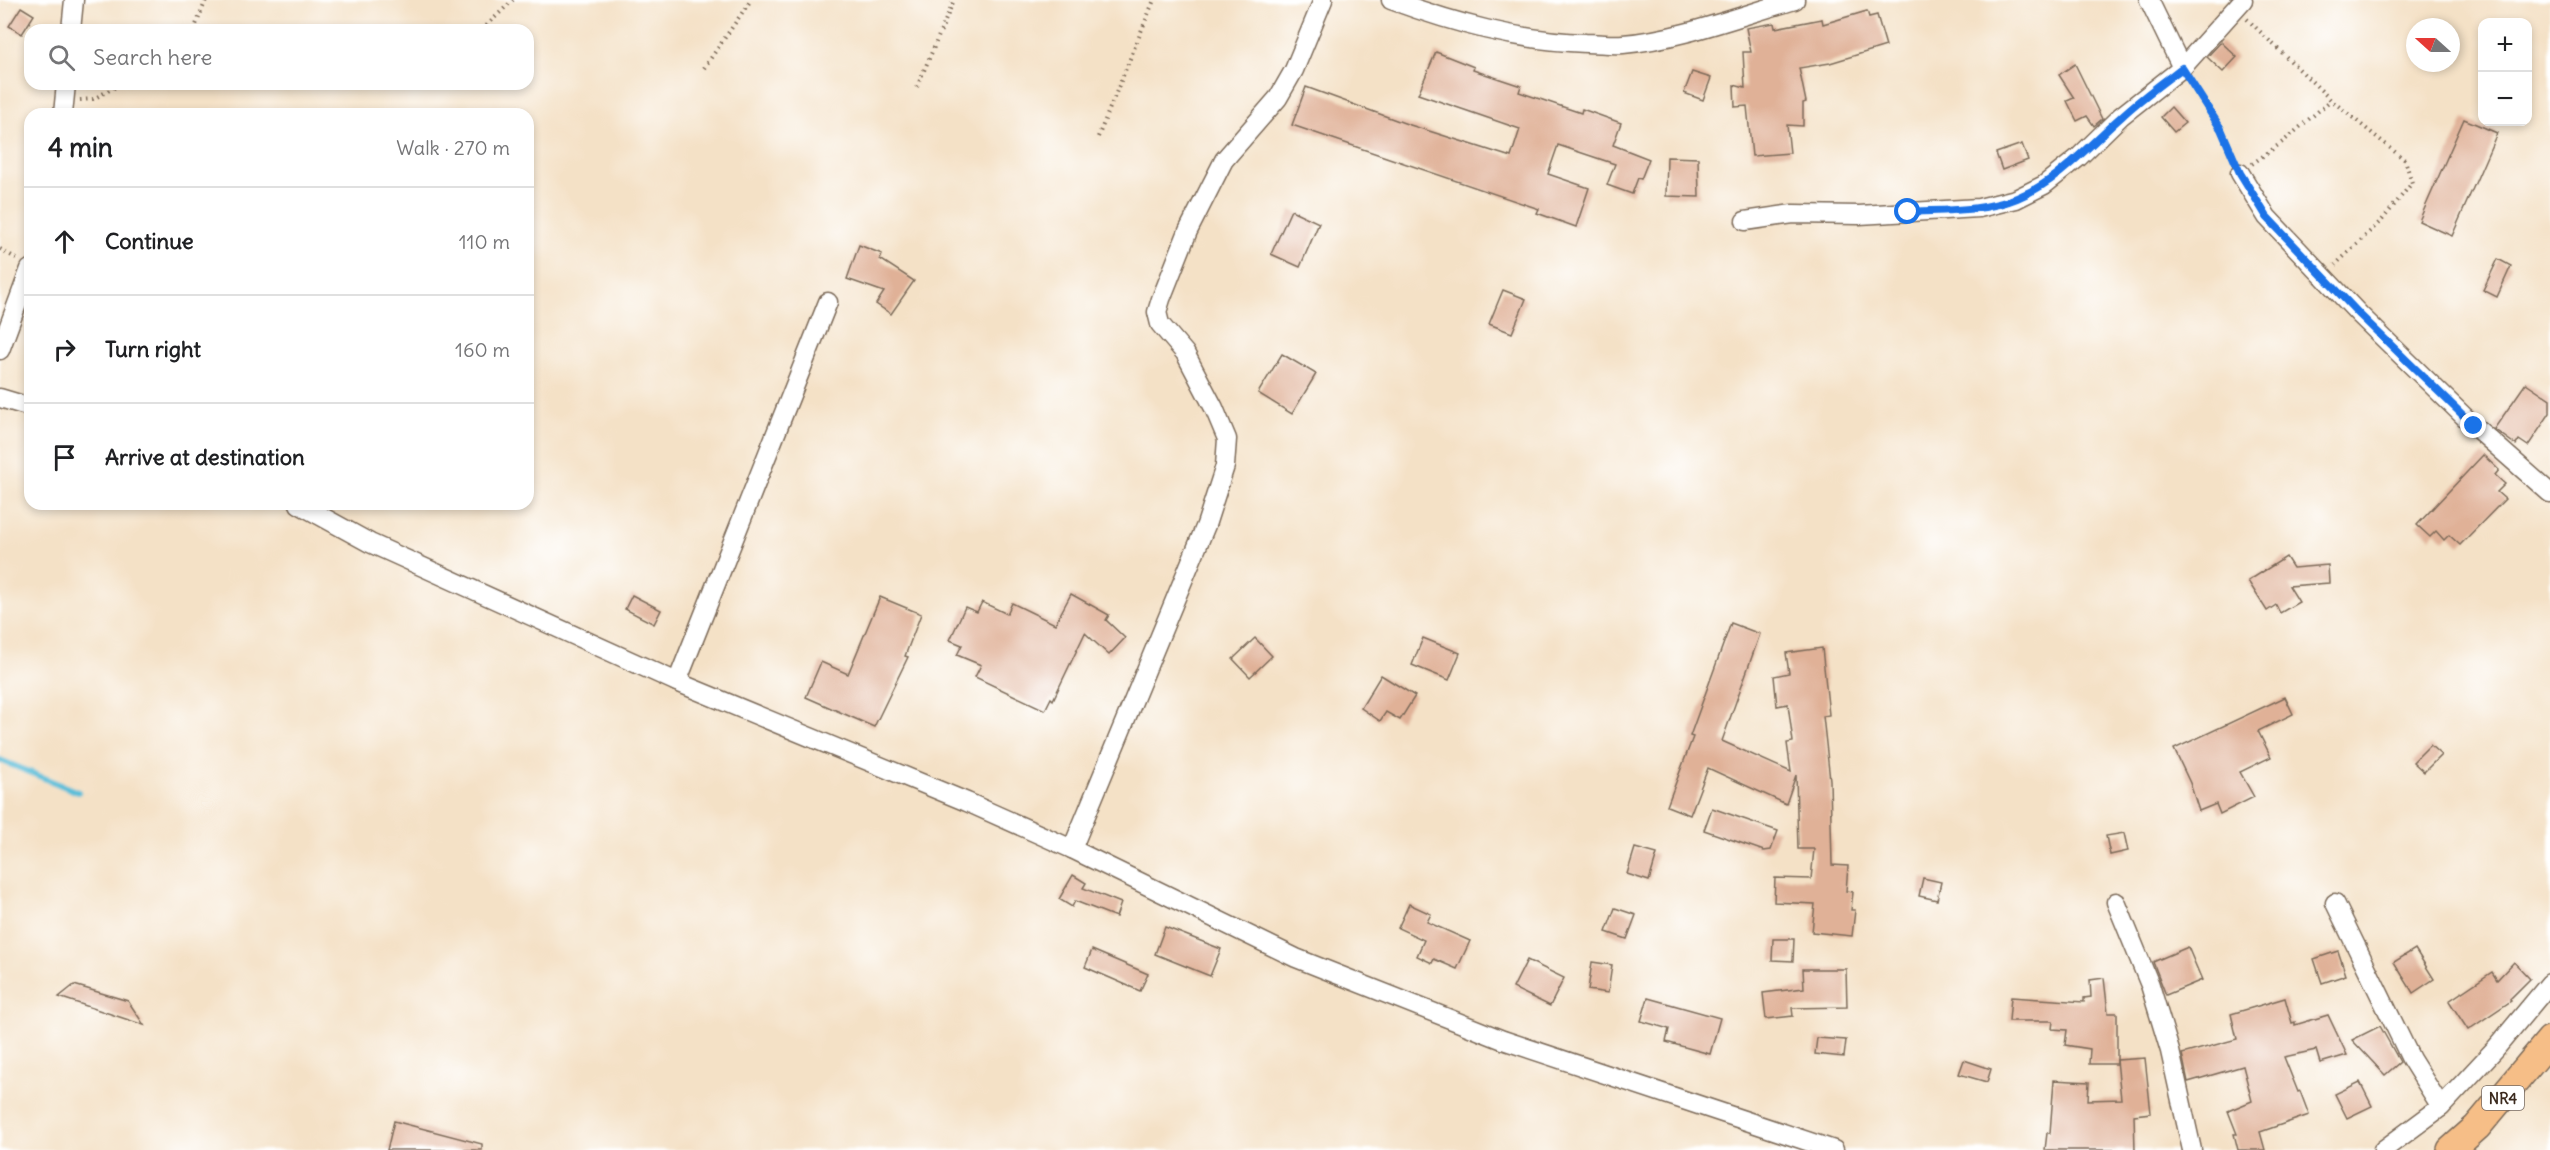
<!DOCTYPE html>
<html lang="en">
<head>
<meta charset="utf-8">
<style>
	:root { --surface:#fff; --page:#f6f6f6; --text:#202124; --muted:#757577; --line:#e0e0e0 }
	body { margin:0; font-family:Delius,sans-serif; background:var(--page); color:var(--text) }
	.controls { position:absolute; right:18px; top:18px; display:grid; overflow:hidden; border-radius:12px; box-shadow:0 3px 9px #0003 }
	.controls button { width:54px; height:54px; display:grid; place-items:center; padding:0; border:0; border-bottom:2px solid var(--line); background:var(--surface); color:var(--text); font:30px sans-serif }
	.compass { position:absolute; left:2406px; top:18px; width:54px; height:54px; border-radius:50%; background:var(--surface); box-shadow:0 3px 9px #0003; rotate:291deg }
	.stop { position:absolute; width:18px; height:18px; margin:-14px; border:4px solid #1a73e8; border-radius:50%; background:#fff }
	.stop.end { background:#1a73e8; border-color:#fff; box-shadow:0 2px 6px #0008 }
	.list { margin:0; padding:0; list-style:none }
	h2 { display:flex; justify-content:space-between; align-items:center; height:78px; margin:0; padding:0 24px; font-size:26px }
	h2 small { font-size:20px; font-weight:400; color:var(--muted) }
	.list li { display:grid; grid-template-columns:39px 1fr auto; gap:18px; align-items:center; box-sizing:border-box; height:108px; padding:0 24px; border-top:2px solid var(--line) }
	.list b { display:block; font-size:22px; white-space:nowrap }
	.list em { font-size:20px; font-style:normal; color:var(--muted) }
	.icon { flex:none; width:33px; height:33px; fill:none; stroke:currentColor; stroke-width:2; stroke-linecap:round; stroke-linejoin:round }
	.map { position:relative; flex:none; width:2550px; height:1150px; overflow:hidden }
	.search { position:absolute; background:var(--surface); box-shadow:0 3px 9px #0003; left:24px; top:24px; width:510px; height:66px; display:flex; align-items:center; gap:15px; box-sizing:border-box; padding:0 21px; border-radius:18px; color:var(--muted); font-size:22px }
	.panel { position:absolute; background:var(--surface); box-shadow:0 3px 9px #0003; left:24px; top:108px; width:510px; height:402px; border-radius:18px }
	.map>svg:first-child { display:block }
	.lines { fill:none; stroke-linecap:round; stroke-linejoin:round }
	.stream { stroke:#5abed9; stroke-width:6 }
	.building { fill:#e0b197 }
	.minor-casing { stroke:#7c6a59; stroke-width:21 }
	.highway-casing { stroke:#7c6a59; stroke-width:30 }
	.path { stroke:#7c6a59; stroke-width:4; stroke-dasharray:1.5 4.5; stroke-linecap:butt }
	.minor { stroke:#fff; stroke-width:18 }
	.highway { stroke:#f6be87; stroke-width:27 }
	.route { stroke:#1a73e8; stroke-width:8 }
	.labels { text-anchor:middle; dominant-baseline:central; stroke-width:5; stroke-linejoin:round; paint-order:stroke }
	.shield { fill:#fff; stroke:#766a62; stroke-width:1.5 }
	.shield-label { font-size:15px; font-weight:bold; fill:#3b2a1e }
</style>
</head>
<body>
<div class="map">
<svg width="2550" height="1150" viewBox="0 0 2550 1150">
	<rect width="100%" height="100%" fill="#fff"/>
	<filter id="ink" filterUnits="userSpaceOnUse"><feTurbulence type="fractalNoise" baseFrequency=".0167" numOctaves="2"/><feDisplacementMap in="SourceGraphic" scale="12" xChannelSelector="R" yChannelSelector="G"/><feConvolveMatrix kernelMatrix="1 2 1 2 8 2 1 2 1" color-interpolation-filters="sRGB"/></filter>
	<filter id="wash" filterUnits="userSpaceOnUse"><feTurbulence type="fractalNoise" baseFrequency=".008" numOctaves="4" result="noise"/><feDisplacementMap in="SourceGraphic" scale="24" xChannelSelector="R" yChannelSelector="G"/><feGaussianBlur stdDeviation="1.35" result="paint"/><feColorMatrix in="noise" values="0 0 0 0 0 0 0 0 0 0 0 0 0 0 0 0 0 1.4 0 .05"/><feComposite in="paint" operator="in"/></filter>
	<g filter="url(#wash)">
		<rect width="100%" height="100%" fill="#f4e1c6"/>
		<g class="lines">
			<!-- stream -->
			<path class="stream" d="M0,760L78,792"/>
		</g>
		<g id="blocks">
			<!-- building -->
			<g class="building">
				<path d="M21,7L34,15L22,34L9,26Z"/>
				<path d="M1867,11L1869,17L1877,15L1886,46L1830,63L1799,68L1806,102L1803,103V126L1787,125L1790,153L1752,156L1747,106L1735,107L1734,85L1745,88L1743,52H1751L1746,28L1774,23L1775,28L1822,19L1823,24Z"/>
				<path d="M2221,42L2237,57L2223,72L2207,57Z"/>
				<path d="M1436,52L1474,67L1473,70L1521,86L1519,92L1581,113L1582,109L1621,123L1613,145L1649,159L1641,179L1638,178L1632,194L1607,185L1615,164L1558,145L1548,174L1589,188L1576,227L1537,213L1539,209L1292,125L1306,87L1407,124L1511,157L1520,129L1418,94Z"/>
				<path d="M2075,64L2102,119L2094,126L2087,116L2077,121L2067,101L2074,98L2059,75Z"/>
				<path d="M1692,72L1711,78L1703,100L1684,93Z"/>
				<path d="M2171,107L2185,123L2174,132L2161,117Z"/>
				<path d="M2464,119L2497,133L2452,236L2419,221Z"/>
				<path d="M2022,144L2028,160L2002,170L1996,153Z"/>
				<path d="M1667,157L1698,158L1699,197L1666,196Z"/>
				<path d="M1291,210L1319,223L1300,267L1271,254Z"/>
				<path d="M859,245L882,254L880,259L914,281L891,314L876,304L884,292L847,279Z"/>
				<path d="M2498,259L2511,266L2497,297L2483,290Z"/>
				<path d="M1503,290L1526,299L1512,333L1489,324Z"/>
				<path d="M1282,354L1316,374L1292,414L1258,393Z"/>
				<path d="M2526,383L2550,399V413L2528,446L2519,440L2516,445L2494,429Z"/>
				<path d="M2483,455L2499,470L2495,475L2505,484L2497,492L2505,499L2460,545L2449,535L2444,540L2436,531L2430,537L2417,525Z"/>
				<path d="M2286,557L2293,568L2328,565L2329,583L2289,586L2299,602L2280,613L2276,605L2267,611L2248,581Z"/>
				<path d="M1071,594L1109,615L1106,620L1125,638L1109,655L1085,633L1053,700L1051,698L1045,710L975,677L981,665L957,655L962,645L950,640L965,607L977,612L982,602L1007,614L1012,603L1055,624Z"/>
				<path d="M632,595L661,610L654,624L625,609Z"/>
				<path d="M880,597L921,614L905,656L908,657L874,727L806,697L821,662L848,674Z"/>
				<path d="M1731,623L1760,634L1722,741L1791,772L1787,743L1793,742L1788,704L1777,706L1774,676L1789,673L1786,653L1822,648L1829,715L1823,716L1830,780L1832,865L1848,866L1846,891L1853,892L1851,910H1855L1852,936L1812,932L1815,904L1774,902L1775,878L1811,879L1814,849H1798L1796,775L1786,804L1708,768L1690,815L1667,806L1693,737L1690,736Z"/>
				<path d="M1255,638L1272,656L1250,677L1233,659Z"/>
				<path d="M1423,638L1460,653L1449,680L1412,665Z"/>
				<path d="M1381,675L1415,696L1400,720L1386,712L1380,721L1361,708Z"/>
				<path d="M2285,697L2293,714L2258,731L2271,757L2240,772L2254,797L2220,814L2216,804L2199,811L2190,783L2174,749Z"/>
				<path d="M2430,745L2441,755L2424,772L2413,762Z"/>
				<path d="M1712,808L1778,831L1771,850L1764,851L1704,830Z"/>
				<path d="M2124,833L2128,851L2110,855L2106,836Z"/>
				<path d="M1635,848L1657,854L1649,881L1627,874Z"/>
				<path d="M1073,875L1086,883L1083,888L1121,903L1116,917L1075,901L1072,907L1059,899Z"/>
				<path d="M1923,878L1941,882L1937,900L1919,896Z"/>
				<path d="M1409,904L1431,914L1427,922L1470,941L1457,969L1434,959L1432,963L1417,956L1424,940L1398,928Z"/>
				<path d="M1615,908L1636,915L1627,939L1606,932Z"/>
				<path d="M1165,927L1221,949L1210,976L1155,954Z"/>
				<path d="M1773,939H1794L1793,961L1772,960Z"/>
				<path d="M2188,947L2202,980L2166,995L2153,962Z"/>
				<path d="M2415,949L2434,979L2413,993L2394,962Z"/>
				<path d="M1092,950L1148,974L1140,991L1085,967Z"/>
				<path d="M2338,951L2346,975L2322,983L2314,959Z"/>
				<path d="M1527,960L1564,978L1550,1006L1513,988Z"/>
				<path d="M1592,962L1612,965L1608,993L1588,990Z"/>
				<path d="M2514,962L2530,979L2510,999L2511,1001L2468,1030L2449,1001L2492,972L2497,980Z"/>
				<path d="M1803,969H1846L1847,1007L1792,1008L1793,1016L1766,1019L1763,993L1804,988Z"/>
				<path d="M2104,978L2108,1013H2117V1064H2089L2090,1049L2065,1045L2067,1030L2052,1029L2053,1021H2009L2011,997L2084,1002V998L2091,997L2090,980Z"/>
				<path d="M74,985L128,1001L144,1025L59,997Z"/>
				<path d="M1648,998L1720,1018L1710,1054L1666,1042L1669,1029L1641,1021Z"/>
				<path d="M2285,998L2292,1023L2295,1022V1025L2328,1015L2347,1055L2320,1063L2316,1050L2284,1057L2298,1092L2300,1091L2309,1115L2260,1132L2265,1150H2238L2234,1134H2237L2228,1111L2252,1101L2243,1066L2188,1082L2182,1054L2237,1039L2231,1014Z"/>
				<path d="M2380,1026L2400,1062L2385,1075L2352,1040Z"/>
				<path d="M1817,1038L1846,1040L1844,1057L1815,1054Z"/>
				<path d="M2145,1058L2151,1113L2134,1115L2135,1150H2045L2047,1133H2050L2054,1080L2089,1082L2088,1100L2121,1099L2117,1060Z"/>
				<path d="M1964,1060L1991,1069L1987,1082L1959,1074Z"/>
				<path d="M2360,1082L2372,1106L2347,1118L2335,1094Z"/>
				<path d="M394,1121L482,1144V1150H387Z"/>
			</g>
		</g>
	</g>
	<g filter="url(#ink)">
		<use href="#blocks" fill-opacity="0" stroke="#7c6a59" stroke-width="1.5"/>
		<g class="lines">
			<!-- minor casing -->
			<g class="minor-casing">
				<g id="minor">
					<path d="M1391,0C1454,23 1518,41 1586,43C1598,43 1611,45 1623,44C1681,39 1739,16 1795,0"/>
					<path d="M2149,0L2182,68"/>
					<path d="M71,30L74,0"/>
					<path d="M63,114L66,84"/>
					<path d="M2240,173L2267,217L2360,315L2474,426L2550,493"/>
					<path d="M1745,221L1793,214L1859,215L1979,208L2016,199L2044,185L2079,157L2121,116L2182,68L2243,0"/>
					<path d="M0,350L30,269"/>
					<path d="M0,398L30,407"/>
					<path d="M299,504L370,543L677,682L967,802L1072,849L1296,958L1503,1040L1834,1150"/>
					<path d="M677,682L828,302"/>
					<path d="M1072,849L1206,525L1225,466L1227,439L1214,408L1185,353L1160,324L1157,312L1161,299L1188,231L1224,160L1278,98L1294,70L1323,0"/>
					<path d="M2116,902L2150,985L2170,1051L2192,1150"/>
					<path d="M2335,903L2411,1059L2441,1107"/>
					<path d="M2383,1150L2441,1107L2496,1048L2550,983"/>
				</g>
			</g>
			<!-- highway casing -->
			<g class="highway-casing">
				<path id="highway" d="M2451,1150L2477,1127L2550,1040"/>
			</g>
			<!-- path -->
			<g class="path">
				<path d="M2247,19L2331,100L2405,160L2412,183L2383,219L2335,265"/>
				<path d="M194,30L206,0"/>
				<path d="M482,30L513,0"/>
				<path d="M704,68L751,0"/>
				<path d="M2190,81L2221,128L2234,158"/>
				<path d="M917,87L954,0"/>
				<path d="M80,100L93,99L121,84"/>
				<path d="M1098,137L1154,0"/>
				<path d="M2252,164L2284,141L2331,100"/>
				<path d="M0,249L17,259"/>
			</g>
			<!-- minor -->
			<use href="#minor" class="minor"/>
			<!-- highway -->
			<use href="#highway" class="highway"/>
		</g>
	</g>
	<g class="lines" filter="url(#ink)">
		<!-- route -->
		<path class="route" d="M1908,212C1944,210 1983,212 2017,198C2059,181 2088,146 2121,117C2140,99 2161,84 2182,68L2221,129L2240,173L2267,217L2360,315L2474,426"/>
	</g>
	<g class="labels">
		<!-- shield labels -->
		<rect class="shield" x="2482" y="1086" width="42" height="24" rx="4.5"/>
		<g class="shield-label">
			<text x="2503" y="1098">NR4</text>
		</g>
	</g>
</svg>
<div class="controls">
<button>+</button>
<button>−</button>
</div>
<svg class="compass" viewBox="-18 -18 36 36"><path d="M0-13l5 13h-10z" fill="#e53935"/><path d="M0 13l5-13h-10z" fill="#757577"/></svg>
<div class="stop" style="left:1908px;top:212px"></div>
<div class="stop end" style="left:2474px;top:426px"></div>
<div class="search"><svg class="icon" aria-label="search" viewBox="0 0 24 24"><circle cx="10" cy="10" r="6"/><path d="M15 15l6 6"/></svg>Search here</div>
<section class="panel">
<h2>4 min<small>Walk · 270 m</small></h2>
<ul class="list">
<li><svg class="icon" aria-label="ahead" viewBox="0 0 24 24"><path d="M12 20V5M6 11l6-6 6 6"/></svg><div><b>Continue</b></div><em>110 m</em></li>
<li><svg class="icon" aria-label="right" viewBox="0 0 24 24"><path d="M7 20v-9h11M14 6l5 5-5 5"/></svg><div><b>Turn right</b></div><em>160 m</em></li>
<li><svg class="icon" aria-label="arrive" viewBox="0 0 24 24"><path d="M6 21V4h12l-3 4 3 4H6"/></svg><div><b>Arrive at destination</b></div></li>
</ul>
</section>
</div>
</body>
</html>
